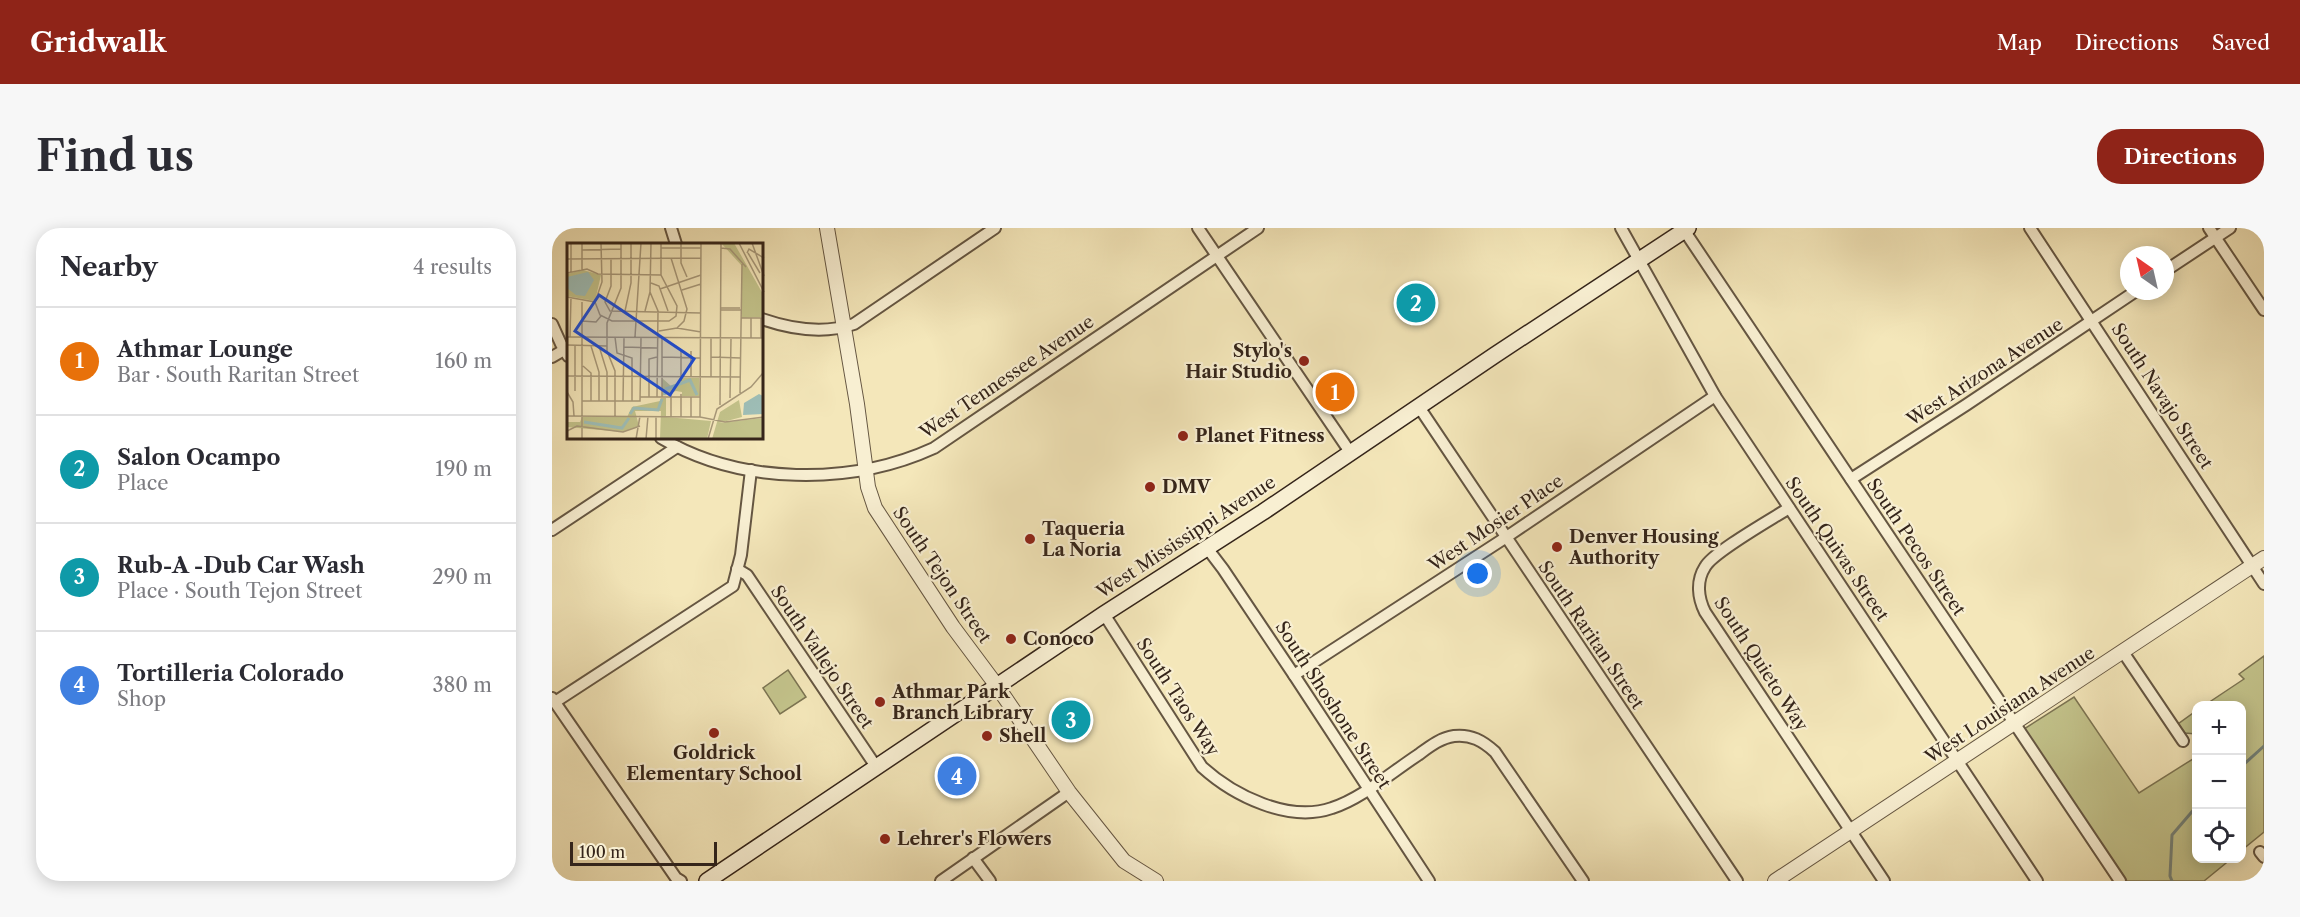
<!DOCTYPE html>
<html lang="en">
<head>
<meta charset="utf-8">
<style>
	:root { --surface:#fff; --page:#f7f7f7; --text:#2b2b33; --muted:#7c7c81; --line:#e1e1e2; --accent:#8f2418 }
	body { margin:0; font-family:"Libre Caslon Text",serif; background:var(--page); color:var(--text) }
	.controls { position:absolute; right:18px; bottom:18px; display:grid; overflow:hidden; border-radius:12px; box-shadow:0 3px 15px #0003 }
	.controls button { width:54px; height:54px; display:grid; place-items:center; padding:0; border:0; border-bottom:2px solid var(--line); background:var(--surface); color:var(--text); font:30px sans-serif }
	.compass { position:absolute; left:1568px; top:18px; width:54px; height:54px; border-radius:50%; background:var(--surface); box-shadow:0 3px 15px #0003; rotate:326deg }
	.scale { position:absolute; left:18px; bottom:15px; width:147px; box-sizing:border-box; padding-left:6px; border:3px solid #35251a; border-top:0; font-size:16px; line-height:21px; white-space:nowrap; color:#35251a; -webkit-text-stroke:4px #f8efd2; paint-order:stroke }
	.you { position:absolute; left:926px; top:346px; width:21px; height:21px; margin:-15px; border:4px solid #fff; border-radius:50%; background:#1a73e8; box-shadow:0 0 0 9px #1a73e833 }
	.badge { display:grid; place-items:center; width:39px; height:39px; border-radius:50%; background:var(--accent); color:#fff; font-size:20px; font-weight:700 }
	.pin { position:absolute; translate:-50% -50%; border:3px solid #fff; box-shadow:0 2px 6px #0006 }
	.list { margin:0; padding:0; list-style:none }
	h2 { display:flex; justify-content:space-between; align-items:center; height:78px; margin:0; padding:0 24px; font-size:26px }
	h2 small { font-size:20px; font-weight:400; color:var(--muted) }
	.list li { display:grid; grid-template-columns:39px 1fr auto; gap:18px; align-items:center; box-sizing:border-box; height:108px; padding:0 24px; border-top:2px solid var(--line) }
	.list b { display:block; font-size:22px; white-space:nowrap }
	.list p { margin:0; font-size:20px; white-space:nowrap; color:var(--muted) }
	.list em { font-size:20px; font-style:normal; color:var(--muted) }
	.icon { flex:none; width:33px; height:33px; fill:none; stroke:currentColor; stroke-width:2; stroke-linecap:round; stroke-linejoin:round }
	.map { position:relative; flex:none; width:1712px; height:653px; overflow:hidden; border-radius:24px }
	header { display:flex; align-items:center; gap:36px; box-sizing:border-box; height:84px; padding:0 30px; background:var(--accent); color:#fff }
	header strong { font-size:28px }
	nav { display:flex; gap:33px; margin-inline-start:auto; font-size:21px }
	.intro { display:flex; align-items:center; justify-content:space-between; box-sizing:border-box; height:144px; padding:0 36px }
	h1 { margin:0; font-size:42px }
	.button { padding:15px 27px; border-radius:24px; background:var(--accent); color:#fff; font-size:21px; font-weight:700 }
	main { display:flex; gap:36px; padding:0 36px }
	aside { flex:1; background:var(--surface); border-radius:24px; box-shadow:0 3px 15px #0003 }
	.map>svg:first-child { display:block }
	.green { fill:#c3c38b; stroke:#7c7452; stroke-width:1.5 }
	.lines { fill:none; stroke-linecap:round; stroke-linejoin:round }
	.stream { stroke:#748178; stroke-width:3 }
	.minor-casing { stroke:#655642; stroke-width:14 }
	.tertiary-casing { stroke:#655642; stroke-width:16 }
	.secondary-casing { stroke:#35251a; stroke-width:18 }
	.minor { stroke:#f8efd2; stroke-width:10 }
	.tertiary { stroke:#f8efd2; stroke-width:14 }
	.secondary { stroke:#f8efd2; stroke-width:15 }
	.poi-dot { fill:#8f2418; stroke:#f8efd2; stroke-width:2 }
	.labels { text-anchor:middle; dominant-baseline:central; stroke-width:4.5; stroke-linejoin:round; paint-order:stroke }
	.poi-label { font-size:18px; font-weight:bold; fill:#35251a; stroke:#f8efd2; text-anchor:start }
	.street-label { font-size:18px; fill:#35251a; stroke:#f8efd2 }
	.inset-river { fill:none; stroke:#9ebeb7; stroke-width:3 }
	.inset-road { fill:none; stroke:#a8997a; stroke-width:1.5 }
	.view { fill:#1d4ed8; fill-opacity:0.15; stroke:#1d4ed8; stroke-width:3 }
	.inset-edge { fill:none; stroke:#35251a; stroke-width:3 }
</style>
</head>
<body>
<header>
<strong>Gridwalk</strong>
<nav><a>Map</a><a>Directions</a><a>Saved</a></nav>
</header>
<div class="intro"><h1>Find us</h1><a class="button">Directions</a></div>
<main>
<aside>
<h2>Nearby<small>4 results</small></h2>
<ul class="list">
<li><span class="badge" style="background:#e8710a">1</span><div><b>Athmar Lounge</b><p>Bar · South Raritan Street</p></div><em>160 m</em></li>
<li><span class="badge" style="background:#0f9aa8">2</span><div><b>Salon Ocampo</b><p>Place</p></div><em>190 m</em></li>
<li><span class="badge" style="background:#0f9aa8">3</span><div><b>Rub-A -Dub Car Wash</b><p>Place · South Tejon Street</p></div><em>290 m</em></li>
<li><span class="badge" style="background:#3f7fe0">4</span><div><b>Tortilleria Colorado</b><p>Shop</p></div><em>380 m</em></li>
</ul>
</aside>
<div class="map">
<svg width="1712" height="653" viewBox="0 0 1712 653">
	<rect width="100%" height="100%" fill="#f4e7ba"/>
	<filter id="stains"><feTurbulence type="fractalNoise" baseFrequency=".00333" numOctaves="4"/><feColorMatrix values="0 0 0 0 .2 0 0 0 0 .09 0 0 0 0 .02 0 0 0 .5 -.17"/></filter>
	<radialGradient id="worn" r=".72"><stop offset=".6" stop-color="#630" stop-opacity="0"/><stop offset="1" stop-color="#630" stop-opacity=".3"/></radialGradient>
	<!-- green -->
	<g class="green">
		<path d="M1712,428V604L1690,622V478L1653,477L1692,451L1687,446Z"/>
		<path d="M236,442L254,469L228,486L211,460Z"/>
		<path d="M1522,469L1587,565L1644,529V630L1679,631L1652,653H1575L1472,501Z"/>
		<path d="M1644,483V506L1633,505L1626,496Z"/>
	</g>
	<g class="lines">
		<!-- stream -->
		<g class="stream">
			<path d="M1690,538L1712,518"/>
			<path d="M1620,653L1618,648L1620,607L1644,579"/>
		</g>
		<!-- minor casing -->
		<g class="minor-casing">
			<g id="minor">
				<path d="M119,0L124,16"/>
				<path d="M646,0L798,224"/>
				<path d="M1069,0L1163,168L1485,653"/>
				<path d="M1478,0L1712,356"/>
				<path d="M1657,0L1712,82"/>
				<path d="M1132,2L1568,653"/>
				<path d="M1613,43L1678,0"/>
				<path d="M210,91C239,101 273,106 302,96L443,0"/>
				<path d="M0,96L9,116L16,128"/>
				<path d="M0,129L12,122"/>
				<path d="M867,179L1185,653"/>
				<path d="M109,210C188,257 299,258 382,220L706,0"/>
				<path d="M1299,251L1414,177L1584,63"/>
				<path d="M1237,280C1220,291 1161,324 1153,339C1144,353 1146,370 1153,384L1332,653"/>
				<path d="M0,302L125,219"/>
				<path d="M655,320L671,341L742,447L877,653"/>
				<path d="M185,341L195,347L325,540"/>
				<path d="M552,386L650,539C682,568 737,595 780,580C809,571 840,544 866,527C877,519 888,510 902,508C919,506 931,513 943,524L1031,653"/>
				<path d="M1571,424L1631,513"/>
				<path d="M742,447L953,310L1163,168"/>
				<path d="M0,470L124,650L129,653"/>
				<path d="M3,474L181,358L189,327L199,242"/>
				<path d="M1708,624L1712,629"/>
				<path d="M421,630L438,653"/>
				<path d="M389,653L517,564"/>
			</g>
		</g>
		<!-- tertiary casing -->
		<g class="tertiary-casing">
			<g id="tertiary">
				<path d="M275,0L305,176L316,259L323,280L401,399L445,458L517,564L572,633L604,653"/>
				<path d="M1223,653L1712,330"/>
			</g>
		</g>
		<!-- secondary casing -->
		<g class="secondary-casing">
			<path id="secondary" d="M155,653L552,386L711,284L943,127L1136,0"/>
		</g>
		<!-- minor -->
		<use href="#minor" class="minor"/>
		<!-- tertiary -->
		<use href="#tertiary" class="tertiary"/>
		<!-- secondary -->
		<use href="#secondary" class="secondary"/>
	</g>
	<!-- markers -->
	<g class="poi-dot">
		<circle cx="752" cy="133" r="6"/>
		<circle cx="631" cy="208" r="6"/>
		<circle cx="598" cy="259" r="6"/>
		<circle cx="478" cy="311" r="6"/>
		<circle cx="1005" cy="319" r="6"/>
		<circle cx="459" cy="411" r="6"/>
		<circle cx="328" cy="474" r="6"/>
		<circle cx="162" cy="505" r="6"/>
		<circle cx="435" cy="508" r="6"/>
		<circle cx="333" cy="611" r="6"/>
	</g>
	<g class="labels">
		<!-- poi labels -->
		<g class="poi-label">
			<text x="740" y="123" text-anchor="end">Stylo's<tspan x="740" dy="21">Hair Studio</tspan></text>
			<text x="643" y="208">Planet Fitness</text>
			<text x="610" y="259">DMV</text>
			<text x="490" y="301">Taqueria<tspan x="490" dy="21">La Noria</tspan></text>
			<text x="1017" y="309">Denver Housing<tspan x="1017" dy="21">Authority</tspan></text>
			<text x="471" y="411">Conoco</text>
			<text x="340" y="464">Athmar Park<tspan x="340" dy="21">Branch Library</tspan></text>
			<text x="447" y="508">Shell</text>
			<text x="162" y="525" text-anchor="middle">Goldrick<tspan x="162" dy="21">Elementary School</tspan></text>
			<text x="345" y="611">Lehrer's Flowers</text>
		</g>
		<!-- street labels -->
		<g class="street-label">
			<text transform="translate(1433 144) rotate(-33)">West Arizona Avenue</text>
			<text transform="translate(455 149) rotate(-34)">West Tennessee Avenue</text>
			<text transform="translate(1610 168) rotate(57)">South Navajo Street</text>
			<text transform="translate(944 295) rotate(-34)">West Mosier Place</text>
			<text transform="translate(634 309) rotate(-33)">West Mississippi Avenue</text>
			<text transform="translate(1364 319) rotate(56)">South Pecos Street</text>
			<text transform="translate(1285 321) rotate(56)">South Quivas Street</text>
			<text transform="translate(390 347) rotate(56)">South Tejon Street</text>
			<text transform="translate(1039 407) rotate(56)">South Raritan Street</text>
			<text transform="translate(270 429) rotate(56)">South Vallejo Street</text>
			<text transform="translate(1209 436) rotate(57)">South Quieto Way</text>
			<text transform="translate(626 469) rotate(57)">South Taos Way</text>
			<text transform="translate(781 477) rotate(57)">South Shoshone Street</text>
			<text transform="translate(1458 477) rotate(-33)">West Louisiana Avenue</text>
		</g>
	</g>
	<!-- overview -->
	<g transform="translate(15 15)">
		<rect width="196" height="196" fill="#f4e7ba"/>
		<path d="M154,0H167L196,51V74L175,75V23ZM16,27L34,32L28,58L0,53V31ZM95,135L104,143L114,139V135H132L133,153H115V149L109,148L95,153ZM94,155H99V174L144,178L140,196H93L94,168H68L72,183L56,189L0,184V179H13L15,174H60L65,164L93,158ZM172,157L175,174L152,180L196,175V196H145L153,169Z" fill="#c3c38b"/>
		<path d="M21,29L27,37L18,53L9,52L0,45V34ZM192,151L196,153V171L176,172L177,160Z" fill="#9ebeb7"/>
		<path class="inset-river" d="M97,152L99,146L123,137L130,152M63,171L67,165L91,167L95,156M17,179L55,185L62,175"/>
		<path class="inset-road" d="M15,0V27M34,0L35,39L28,59L33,72L45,78H102L109,73L110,63L94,32V0M84,0L83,49L91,68L90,154M114,0V20L120,34M172,0L197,49M185,0L197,33M94,5H134M154,5L163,6L179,24M15,7L54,6M180,10L182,6L197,15M181,10L193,30M44,15V43L38,59L43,68L134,70M104,15L120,66L117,78L110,85M0,16L134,15M4,29V0M0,30L20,26L31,31L94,32M84,40L92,43L101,68M93,46L134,32M115,47L134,41M0,54L28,59M15,59V196M154,65H173M154,67H174M58,68L64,40V0M78,68L83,49M174,75H197M194,75V95M15,78L29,79L34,73M92,88L110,85L134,89M0,94L197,95M3,94L4,54M48,94L50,110L65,115V158M68,94L74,0M184,95V75M0,102L40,103M8,103V148M24,103L32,129V158M32,103L40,129V158M57,104L90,105M95,114L134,115M144,114L174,115M16,123L24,130V158M0,133L173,134M124,134V108M144,134V95M114,138V107M0,149L6,159L7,173M104,150V174M173,150L175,21M73,154H133M82,154V116L90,114M95,154V95M163,155L164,96M15,158H73L74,95M56,158L57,95M153,162L154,0M0,173L133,174L158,179L197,174M48,173V128L40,108V80L54,45V0M89,173V196M114,174V151M124,174V154M133,174L134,0M0,188L10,183L56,189L73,183M69,196L73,173M79,196L81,173M141,196L150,166L184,144L196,130"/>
		<path class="view" d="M32,52L127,116L103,152L8,88Z"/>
		<rect width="196" height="196" class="inset-edge"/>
	</g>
	<rect width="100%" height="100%" filter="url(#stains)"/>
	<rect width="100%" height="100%" fill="url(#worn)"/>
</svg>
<div class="controls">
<button>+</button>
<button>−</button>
<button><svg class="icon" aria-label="locate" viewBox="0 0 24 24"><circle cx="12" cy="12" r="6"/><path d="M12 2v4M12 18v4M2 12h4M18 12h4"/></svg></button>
</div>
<svg class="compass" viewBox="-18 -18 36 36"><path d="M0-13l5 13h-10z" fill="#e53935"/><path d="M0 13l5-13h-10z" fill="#7c7c81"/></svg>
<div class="scale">100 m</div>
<div class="you"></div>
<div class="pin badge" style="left:783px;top:164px;background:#e8710a">1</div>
<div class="pin badge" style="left:864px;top:75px;background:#0f9aa8">2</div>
<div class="pin badge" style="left:519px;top:492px;background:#0f9aa8">3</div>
<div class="pin badge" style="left:405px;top:548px;background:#3f7fe0">4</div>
</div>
</main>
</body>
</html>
